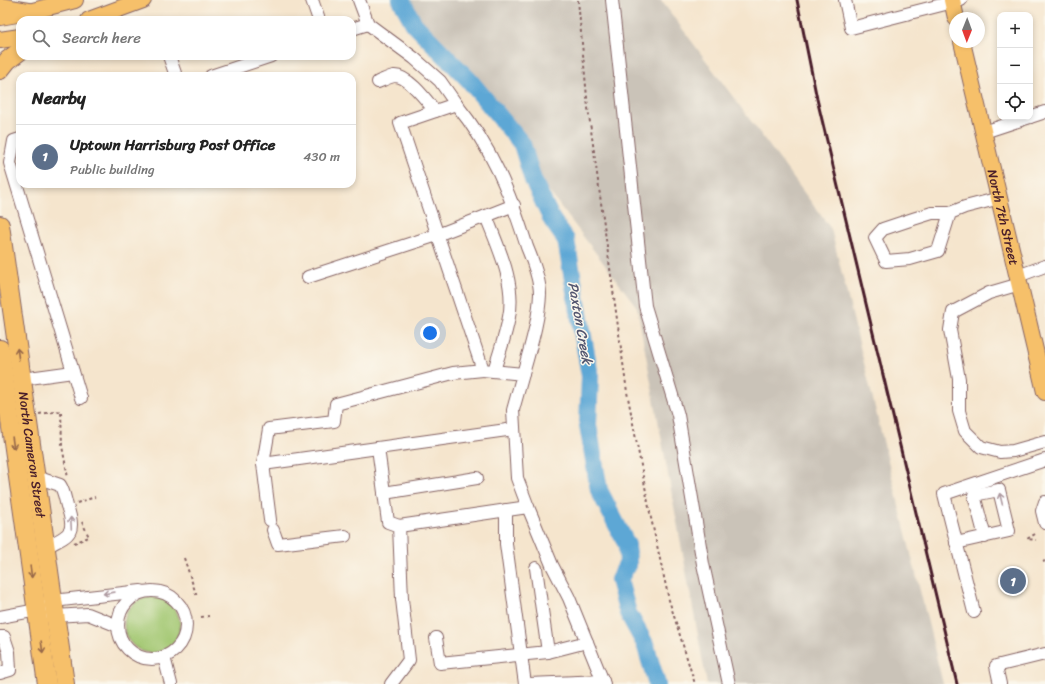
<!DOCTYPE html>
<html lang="en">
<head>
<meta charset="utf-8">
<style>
	:root { --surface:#fff; --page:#f2f2f2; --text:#222; --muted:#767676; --line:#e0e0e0; --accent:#b5179e }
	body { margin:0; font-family:Sriracha,sans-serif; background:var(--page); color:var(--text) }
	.controls { position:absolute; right:12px; top:12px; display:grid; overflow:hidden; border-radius:8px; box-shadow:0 2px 6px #0003 }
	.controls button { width:36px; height:36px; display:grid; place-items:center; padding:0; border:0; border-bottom:1px solid var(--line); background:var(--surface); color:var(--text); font:20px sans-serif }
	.compass { position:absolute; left:949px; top:12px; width:36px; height:36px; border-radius:50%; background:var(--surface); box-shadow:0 2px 6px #0003; rotate:181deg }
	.you { position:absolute; left:430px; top:333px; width:14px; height:14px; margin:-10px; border:3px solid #fff; border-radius:50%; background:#1a73e8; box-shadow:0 0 0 6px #1a73e833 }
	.badge { display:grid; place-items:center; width:26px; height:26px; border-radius:50%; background:var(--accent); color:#fff; font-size:13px; font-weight:700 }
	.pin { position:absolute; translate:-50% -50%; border:2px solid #fff; box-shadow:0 1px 4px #0006 }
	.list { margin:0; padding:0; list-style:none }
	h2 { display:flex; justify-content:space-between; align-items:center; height:52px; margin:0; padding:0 16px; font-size:17px }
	h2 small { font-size:13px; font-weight:400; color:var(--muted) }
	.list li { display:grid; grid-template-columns:26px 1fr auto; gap:12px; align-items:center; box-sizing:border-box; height:64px; padding:0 16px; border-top:1px solid var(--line) }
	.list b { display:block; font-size:15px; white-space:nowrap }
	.list p { margin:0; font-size:13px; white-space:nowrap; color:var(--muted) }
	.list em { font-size:13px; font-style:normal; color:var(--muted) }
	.icon { flex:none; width:22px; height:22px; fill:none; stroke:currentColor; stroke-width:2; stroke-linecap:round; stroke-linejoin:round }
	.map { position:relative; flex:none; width:1045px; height:684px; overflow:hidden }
	.search { position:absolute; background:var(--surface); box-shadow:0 2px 6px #0003; left:16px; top:16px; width:340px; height:44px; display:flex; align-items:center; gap:10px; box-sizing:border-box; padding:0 14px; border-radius:12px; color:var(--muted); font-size:15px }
	.panel { position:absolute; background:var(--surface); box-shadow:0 2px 6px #0003; left:16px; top:72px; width:340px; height:116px; border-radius:12px }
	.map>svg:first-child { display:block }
	.industrial { fill:#cac3b8 }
	.green { fill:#a2c771; stroke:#76734e }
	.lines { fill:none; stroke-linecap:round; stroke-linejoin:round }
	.river { stroke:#5da7d5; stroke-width:18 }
	.minor-casing { stroke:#866464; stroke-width:14 }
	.major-casing { stroke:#866464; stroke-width:18 }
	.highway-casing { stroke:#866464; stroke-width:20 }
	.path { stroke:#866464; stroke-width:2; stroke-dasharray:3 3; stroke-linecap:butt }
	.minor { stroke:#fff; stroke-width:12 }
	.major { stroke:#f6c06b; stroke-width:16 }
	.highway { stroke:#f6c06b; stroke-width:18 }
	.rail { stroke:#4a1f2b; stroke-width:3 }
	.oneway { stroke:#976748 }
	.oneway2 { stroke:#ae9aa0 }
	.labels { text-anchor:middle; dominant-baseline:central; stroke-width:3; stroke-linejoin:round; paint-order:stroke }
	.street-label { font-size:13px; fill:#4a1f2b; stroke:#fbf7ec }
	.water-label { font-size:14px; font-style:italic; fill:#52556f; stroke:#fbf7ec }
</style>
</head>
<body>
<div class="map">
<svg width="1045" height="684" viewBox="0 0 1045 684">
	<rect width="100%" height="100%" fill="#fbf7ec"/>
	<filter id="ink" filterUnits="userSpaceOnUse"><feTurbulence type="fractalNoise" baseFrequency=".025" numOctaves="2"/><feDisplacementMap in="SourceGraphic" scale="8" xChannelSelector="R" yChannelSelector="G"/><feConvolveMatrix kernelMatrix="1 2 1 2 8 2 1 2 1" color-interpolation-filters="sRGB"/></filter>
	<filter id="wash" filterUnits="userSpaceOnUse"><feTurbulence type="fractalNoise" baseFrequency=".012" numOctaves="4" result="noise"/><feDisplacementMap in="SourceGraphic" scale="16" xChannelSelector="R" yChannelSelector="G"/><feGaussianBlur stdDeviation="0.9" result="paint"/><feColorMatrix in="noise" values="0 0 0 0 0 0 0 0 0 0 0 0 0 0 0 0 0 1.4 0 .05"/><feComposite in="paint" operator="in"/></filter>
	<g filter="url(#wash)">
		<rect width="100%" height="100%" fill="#f5e5cd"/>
		<!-- industrial -->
		<path class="industrial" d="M403,0H661L831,229L943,684H707L637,307Z"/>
		<!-- green -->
		<circle class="green" cx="152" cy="625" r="28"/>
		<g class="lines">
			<!-- river -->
			<path class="river" d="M401,0L414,24L469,80L522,144L533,180L552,220L566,240L590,376L588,425L599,490L627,545L628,563L619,580L628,613L645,644L657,684"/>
		</g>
	</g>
	<g filter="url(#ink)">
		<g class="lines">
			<!-- minor casing -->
			<g class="minor-casing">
				<g id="minor">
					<path d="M312,0L319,20"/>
					<path d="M359,0L368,24L414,58L440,81L456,104L400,123L483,370L523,374L513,410L517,478L528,507"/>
					<path d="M612,0L645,306L678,415L703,564L729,684"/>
					<path d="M845,0L851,28L961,0"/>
					<path d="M352,29L368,24"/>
					<path d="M169,56L176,76"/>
					<path d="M211,76L271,56"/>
					<path d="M378,82C383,80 389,77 394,76C408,75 427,101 435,111"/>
					<path d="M456,104C492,148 510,193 527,247C532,259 540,281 540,294C539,321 530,348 523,374"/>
					<path d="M1030,117L1045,112"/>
					<path d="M984,132L1030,117"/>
					<path d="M20,139L14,141L10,163L81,398"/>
					<path d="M950,213H932L913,219L883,229L875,238L886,261L910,259L938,251L950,213L965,207L1000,198"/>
					<path d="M486,216L514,205"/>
					<path d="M1018,276L1045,266"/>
					<path d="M308,277L437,235L486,216C498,247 516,283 509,317C506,335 499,353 494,371"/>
					<path d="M1020,284L989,293L953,312L950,330L959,379V411L965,431L981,447L1000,452L1013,451L1045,442"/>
					<path d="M483,370L453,373L336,404L334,421L269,429L263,464L514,429"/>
					<path d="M22,379L73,372"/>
					<path d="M378,448L388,522L399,526"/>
					<path d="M263,464L270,520"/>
					<path d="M36,477L60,485C64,491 65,499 67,506C77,534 69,535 46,547"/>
					<path d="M384,493L477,478"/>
					<path d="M1045,502L1042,511L1045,523"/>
					<path d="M506,510V544L525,684"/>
					<path d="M273,530L278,544L345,536"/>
					<path d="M956,543L1009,531L999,490L974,495L985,537"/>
					<path d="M536,568L548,652"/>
					<circle cx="152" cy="625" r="34"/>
					<path d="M974,612L944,494L1045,460"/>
					<path d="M49,614L55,616L88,614L118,626"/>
					<path d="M0,617L37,610L53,601L141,591"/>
					<path d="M0,637H4L9,652L10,670L0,673"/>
					<path d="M436,638L440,663L548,652L587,642"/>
					<path d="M164,657L171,684"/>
					<path d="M391,684L409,660L402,599L399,526L528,507L552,565L569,598L604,684"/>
					<path d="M529,684L603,681"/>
					<path d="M1000,684L996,666L1045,654"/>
				</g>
			</g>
			<!-- major casing -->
			<g class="major-casing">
				<g id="major">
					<path d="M952,0L956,18"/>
					<path d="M0,17L29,12L75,0"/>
					<path d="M89,20L143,0"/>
					<path d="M0,40L20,37"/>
					<path id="s1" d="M962,42L1045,392"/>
				</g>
			</g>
			<!-- highway casing -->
			<g class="highway-casing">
				<g id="highway">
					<path d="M0,7L29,12"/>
					<path d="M0,70L8,60L20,51"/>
					<path id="s2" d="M0,225L65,684"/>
					<path d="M0,349L47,684"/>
				</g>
			</g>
			<!-- path -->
			<g class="path">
				<path d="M578,0L588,108L627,392L651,518L669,600L695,684"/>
				<path d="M39,414L61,411L62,446L68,478"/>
				<path d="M77,503L95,497"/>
				<path d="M1035,534L1027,539L1036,540"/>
				<path d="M74,543L89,537L82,522"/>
				<path d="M184,558L197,597"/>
				<path d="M1043,562L1045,561"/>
				<path d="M201,617L209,616"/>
			</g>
			<!-- minor -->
			<use href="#minor" class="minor"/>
			<!-- major -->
			<use href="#major" class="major"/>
			<!-- highway -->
			<use href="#highway" class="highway"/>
			<!-- rail -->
			<path class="rail" d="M797,0L817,99L957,684"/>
		</g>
		<!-- one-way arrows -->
		<defs><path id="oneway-shaft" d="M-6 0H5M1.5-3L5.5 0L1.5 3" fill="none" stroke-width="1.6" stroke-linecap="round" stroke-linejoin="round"/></defs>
		<g class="oneway">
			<use href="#oneway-shaft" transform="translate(18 354) rotate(-98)"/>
			<use href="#oneway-shaft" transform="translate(13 443) rotate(82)"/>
			<use href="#oneway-shaft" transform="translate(31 572) rotate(82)"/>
			<use href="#oneway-shaft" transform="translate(42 647) rotate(82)"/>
		</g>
		<g class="oneway2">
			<use href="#oneway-shaft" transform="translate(1001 499) rotate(-104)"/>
			<use href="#oneway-shaft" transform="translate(71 523) rotate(-93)"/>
			<use href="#oneway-shaft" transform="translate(109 593) rotate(172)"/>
		</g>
	</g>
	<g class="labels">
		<!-- street labels -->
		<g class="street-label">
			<text stroke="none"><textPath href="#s1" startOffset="180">North 7th Street</textPath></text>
			<text stroke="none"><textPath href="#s2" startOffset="232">North Cameron Street</textPath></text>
		</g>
		<!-- water labels -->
		<g class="water-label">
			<text transform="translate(580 323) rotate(80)">Paxton Creek</text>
		</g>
	</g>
</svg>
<div class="controls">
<button>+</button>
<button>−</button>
<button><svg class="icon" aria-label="locate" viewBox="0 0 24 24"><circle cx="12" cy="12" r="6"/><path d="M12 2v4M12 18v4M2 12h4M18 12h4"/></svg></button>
</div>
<svg class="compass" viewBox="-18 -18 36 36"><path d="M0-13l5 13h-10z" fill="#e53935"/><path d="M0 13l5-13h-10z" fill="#767676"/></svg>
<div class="you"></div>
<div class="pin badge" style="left:1013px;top:581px;background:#5c6f8a">1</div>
<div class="search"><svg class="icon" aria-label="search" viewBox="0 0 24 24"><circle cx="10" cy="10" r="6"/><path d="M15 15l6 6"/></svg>Search here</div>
<section class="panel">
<h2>Nearby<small></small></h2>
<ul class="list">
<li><span class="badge" style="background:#5c6f8a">1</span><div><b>Uptown Harrisburg Post Office</b><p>Public building</p></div><em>430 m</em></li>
</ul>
</section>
</div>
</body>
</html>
